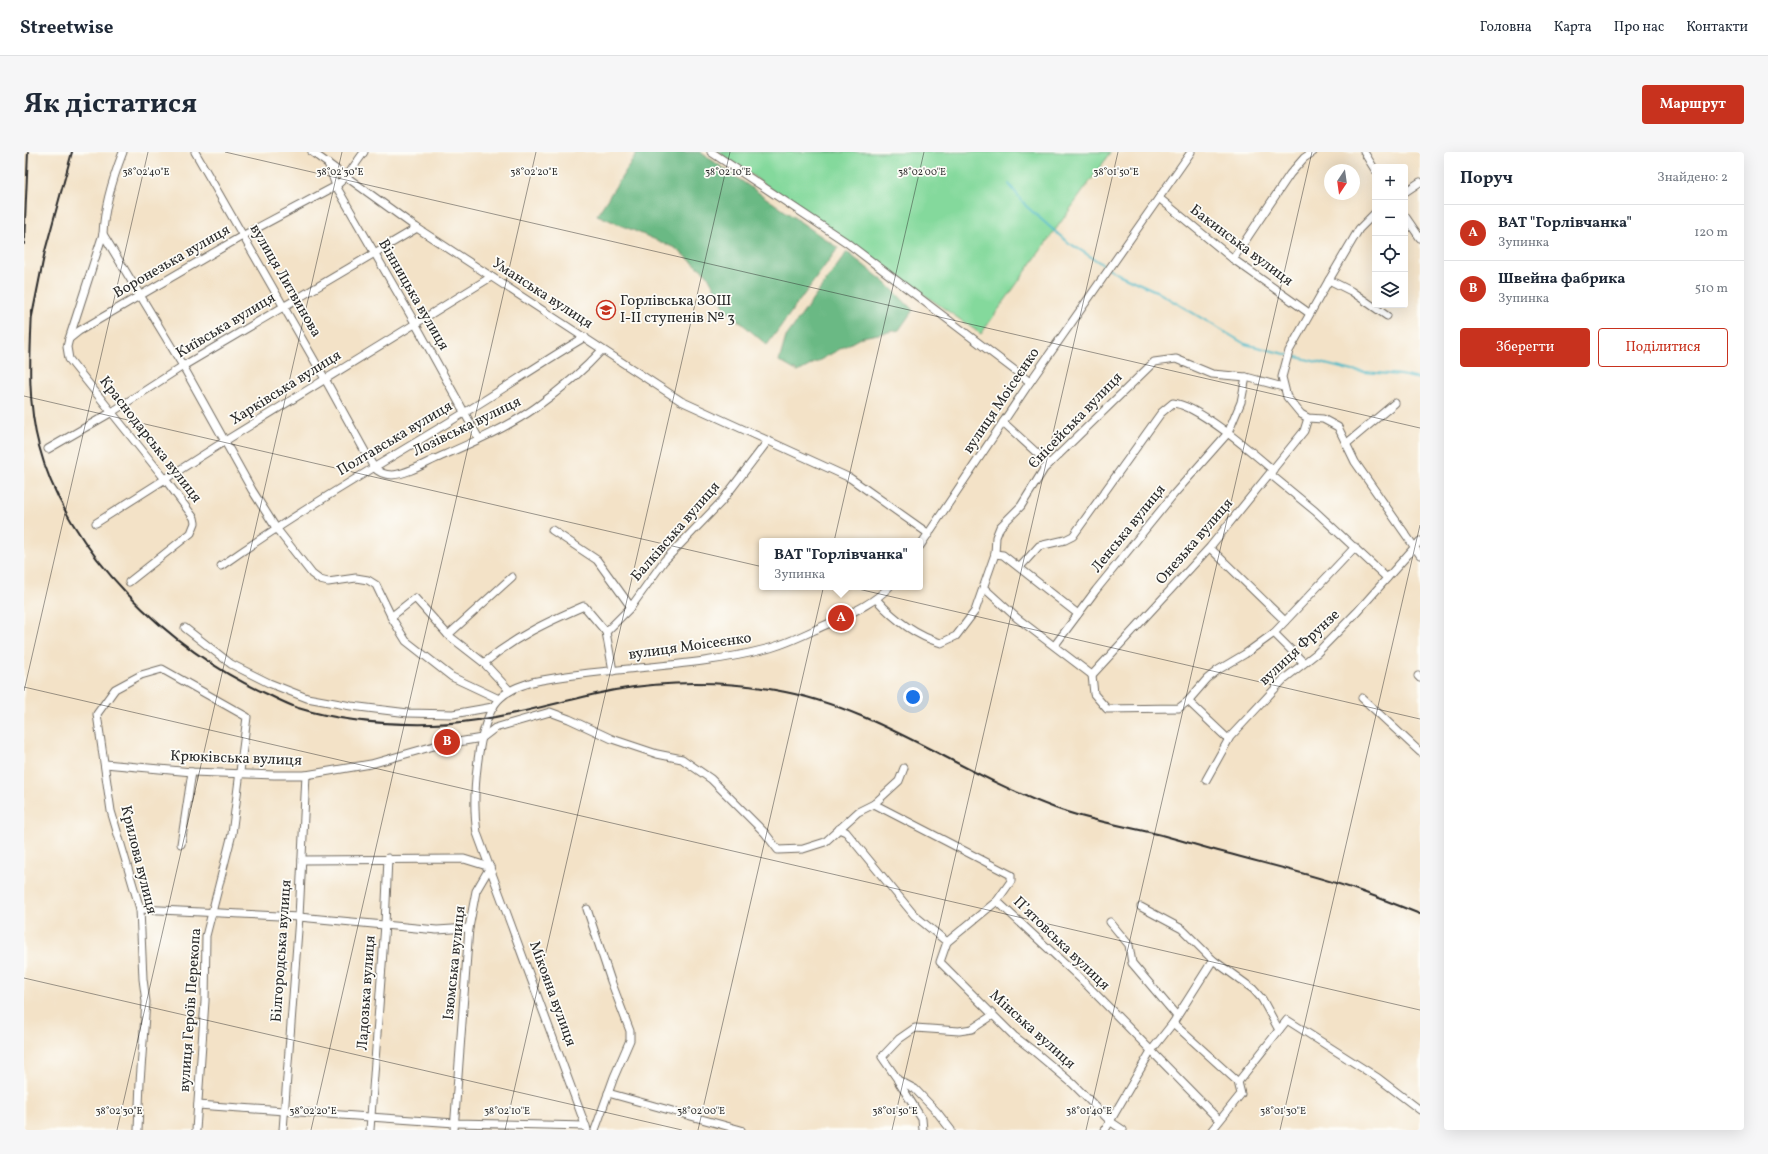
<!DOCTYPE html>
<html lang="uk">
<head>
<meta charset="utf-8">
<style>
	:root { --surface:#fff; --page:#f6f6f7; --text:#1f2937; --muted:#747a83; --line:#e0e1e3; --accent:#c8321e }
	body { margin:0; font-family:Vollkorn,serif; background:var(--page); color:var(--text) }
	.controls { position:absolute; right:12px; top:12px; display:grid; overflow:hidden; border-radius:4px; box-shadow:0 4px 16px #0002 }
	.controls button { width:36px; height:36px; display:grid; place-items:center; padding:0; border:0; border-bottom:1px solid var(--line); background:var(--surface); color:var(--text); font:20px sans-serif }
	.compass { position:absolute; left:1300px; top:12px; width:36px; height:36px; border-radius:50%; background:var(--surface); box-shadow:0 4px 16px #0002; rotate:193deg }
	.you { position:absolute; left:889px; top:545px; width:14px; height:14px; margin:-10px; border:3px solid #fff; border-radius:50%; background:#1a73e8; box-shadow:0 0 0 6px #1a73e833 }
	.badge { display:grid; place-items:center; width:26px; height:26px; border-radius:50%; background:var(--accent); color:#fff; font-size:13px; font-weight:700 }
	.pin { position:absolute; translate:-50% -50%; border:2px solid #fff; box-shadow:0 1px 4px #0006 }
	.popup { position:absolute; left:735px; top:386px; width:164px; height:52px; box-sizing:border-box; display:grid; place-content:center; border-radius:4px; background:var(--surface); filter:drop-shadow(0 1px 3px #0005); font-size:13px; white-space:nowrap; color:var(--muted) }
	.popup b { font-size:15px; color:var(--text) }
	.popup::after { content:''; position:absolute; left:50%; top:100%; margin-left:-8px; border:8px solid transparent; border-top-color:var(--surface) }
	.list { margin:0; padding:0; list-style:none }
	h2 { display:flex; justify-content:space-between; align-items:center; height:52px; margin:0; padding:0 16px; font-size:17px }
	h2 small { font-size:13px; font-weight:400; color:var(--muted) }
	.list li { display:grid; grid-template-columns:26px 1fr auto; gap:12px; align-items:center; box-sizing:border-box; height:56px; padding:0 16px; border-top:1px solid var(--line) }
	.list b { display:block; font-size:15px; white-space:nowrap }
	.list p { margin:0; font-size:13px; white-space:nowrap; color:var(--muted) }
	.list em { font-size:13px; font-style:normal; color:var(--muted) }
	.actions { display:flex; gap:8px; padding:12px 16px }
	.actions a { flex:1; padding:9px 0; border:1px solid var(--accent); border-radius:4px; text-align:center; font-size:14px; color:var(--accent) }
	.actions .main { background:var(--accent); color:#fff }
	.icon { flex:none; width:22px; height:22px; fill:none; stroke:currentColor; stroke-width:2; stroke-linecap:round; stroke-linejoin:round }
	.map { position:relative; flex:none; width:1396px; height:978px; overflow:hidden; border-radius:4px }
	header { display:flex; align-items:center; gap:24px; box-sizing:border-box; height:56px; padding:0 20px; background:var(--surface); border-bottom:1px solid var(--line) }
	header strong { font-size:19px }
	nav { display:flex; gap:22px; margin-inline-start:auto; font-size:14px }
	.intro { display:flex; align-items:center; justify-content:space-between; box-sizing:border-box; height:96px; padding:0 24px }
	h1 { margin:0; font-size:28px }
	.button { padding:10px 18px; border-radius:4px; background:var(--accent); color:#fff; font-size:14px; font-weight:700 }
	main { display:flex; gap:24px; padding:0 24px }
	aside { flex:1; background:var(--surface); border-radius:4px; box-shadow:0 4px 16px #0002 }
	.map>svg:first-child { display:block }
	.green { fill:#84d99c; stroke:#588264 }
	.forest { fill:#6bb984; stroke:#4b7258 }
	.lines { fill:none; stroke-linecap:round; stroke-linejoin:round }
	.stream { stroke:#4cb9c7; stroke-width:2 }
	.minor-casing { stroke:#716b62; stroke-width:9 }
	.minor { stroke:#fff; stroke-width:7 }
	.rail { stroke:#2b2b2b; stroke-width:2 }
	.ticks { fill:none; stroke:#2b2b2b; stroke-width:1; stroke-opacity:0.45 }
	.labels { text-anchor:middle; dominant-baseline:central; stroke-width:3.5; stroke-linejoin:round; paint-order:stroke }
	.street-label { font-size:15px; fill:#2b2b2b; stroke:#fdfcf7 }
	.poi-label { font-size:15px; fill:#2b2b2b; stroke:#fdfcf7; text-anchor:start }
	.ticks-label { font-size:10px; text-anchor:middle; fill:#2b2b2b; stroke:#fdfcf7; stroke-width:3.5; stroke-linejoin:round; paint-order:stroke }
</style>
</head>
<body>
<header>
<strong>Streetwise</strong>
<nav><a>Головна</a><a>Карта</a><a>Про нас</a><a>Контакти</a></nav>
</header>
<div class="intro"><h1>Як дістатися</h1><a class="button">Маршрут</a></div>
<main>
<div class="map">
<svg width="1396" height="978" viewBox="0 0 1396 978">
	<rect width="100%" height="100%" fill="#fdfcf7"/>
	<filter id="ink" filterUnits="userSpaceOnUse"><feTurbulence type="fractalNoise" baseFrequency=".025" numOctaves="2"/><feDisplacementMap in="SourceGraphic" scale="8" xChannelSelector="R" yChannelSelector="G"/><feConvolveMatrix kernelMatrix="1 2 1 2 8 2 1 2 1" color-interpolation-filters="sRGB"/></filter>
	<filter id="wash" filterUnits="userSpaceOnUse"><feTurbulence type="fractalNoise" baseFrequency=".012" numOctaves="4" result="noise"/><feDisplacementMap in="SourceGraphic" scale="16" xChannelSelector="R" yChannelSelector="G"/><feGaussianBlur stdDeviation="0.9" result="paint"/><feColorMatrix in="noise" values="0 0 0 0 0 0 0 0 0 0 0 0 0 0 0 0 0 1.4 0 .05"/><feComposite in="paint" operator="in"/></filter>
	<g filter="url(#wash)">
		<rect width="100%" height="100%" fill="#f3e2c7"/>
		<!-- green -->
		<path class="green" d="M694,0H1087L957,182Z"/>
		<!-- forest -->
		<g class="forest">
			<path d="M614,0H676L814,96L743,193L702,158L683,122L651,96L573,63Z"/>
			<path d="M823,100L862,131L889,158L875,178L838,185L774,220L755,209L762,185Z"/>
		</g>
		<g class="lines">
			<!-- stream -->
			<path class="stream" d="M985,32L1002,54L1042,89L1094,122L1132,139L1221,192L1329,219L1376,223L1396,227"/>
		</g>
	</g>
	<g filter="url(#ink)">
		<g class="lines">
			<!-- minor casing -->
			<g class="minor-casing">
				<g id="minor">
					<path d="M99,0C89,26 80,54 79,82L45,187L43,195L45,207L141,327L170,366L171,371L167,381L105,430"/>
					<path d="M171,0L301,227L349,314C354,320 360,323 368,323C383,322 398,313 411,307C445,292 481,277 511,256C535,239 559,219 578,198"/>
					<path d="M288,0L393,76L657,249L826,326L905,382"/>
					<path d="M687,0L822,90L1006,230"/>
					<path d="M1340,0L1351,18"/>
					<path d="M304,11L312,34L391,171L455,287"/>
					<path d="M1381,40L1396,30"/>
					<path d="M1135,46L1209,107L1285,161"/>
					<path d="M1351,61L1335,77L1305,128L1265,199L1258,225L1263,245L1277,262L1284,266L1299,267L1314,275L1331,310L1396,403"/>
					<path d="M1381,64L1396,86"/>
					<path d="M79,82L159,214L228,338L252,376L288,422L296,428L304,430L332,426L344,428L352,433L369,468L382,489L428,525L475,547"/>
					<path d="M1209,107L1266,22L1280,6L1289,0"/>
					<path d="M1305,128L1327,139L1363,164"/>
					<path d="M45,187L55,179L220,83L312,34L323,24L340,0"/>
					<path d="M979,270L1025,312"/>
					<path d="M1322,292L1371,251"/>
					<path d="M24,297L88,260L159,214L393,76"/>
					<path d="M1246,322L1291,359L1363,426"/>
					<path d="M72,371L201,289L467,125"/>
					<path d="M528,378L573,408L607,455"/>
					<path d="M896,394L1006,230L1167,0"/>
					<path d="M1186,396L1261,469"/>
					<path d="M971,402L979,403L1054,462"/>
					<path d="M197,414C275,359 358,311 440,261C481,236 520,209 561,185"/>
					<path d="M996,415L1015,394L1041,388L1049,384L1137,261L1149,251C1174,253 1229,301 1249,318"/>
					<path d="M960,436L993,466L1068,523"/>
					<path d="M852,447C869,466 892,484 917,491L932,484L951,459L971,402L972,385L976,375L997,354L1020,317L1130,210L1152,207L1188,222L1222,225L1259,235"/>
					<path d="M367,465L391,446L424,483L460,511L486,539"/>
					<path d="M161,476L207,512L245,531L283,546L327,554L384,561L429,562L469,555"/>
					<path d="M582,480L589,519"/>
					<path d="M1250,481L1280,511"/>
					<path d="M424,483L488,425"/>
					<path d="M1031,493L1072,438L1150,342L1204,281L1217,250L1222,225"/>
					<path d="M460,511C491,485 523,470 560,454L582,480L607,455L640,409L698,349L743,290"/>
					<path d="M1068,523L1070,542L1083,557L1155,556L1164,549L1183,527L1194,518L1221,502L1250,481L1331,395"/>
					<path d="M1068,523L1186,395L1280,279L1284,266"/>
					<path d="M1394,524L1396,526"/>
					<path d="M1338,546L1396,600"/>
					<path d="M1164,549L1204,587"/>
					<path d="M81,612L168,620L250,623H282L347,612L410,594L458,586L471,576L526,560L545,567L588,587L633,602L658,607L687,627L741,681L754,698L779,697L801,690L834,660L850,652L863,640L875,629L880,616"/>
					<path d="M1182,628L1206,585L1260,527L1293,501L1333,460L1396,389"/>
					<path d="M850,652L987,723V729L973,749L923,790L916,810L990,884L1011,900L1049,932L1087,970L1099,978"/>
					<path d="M815,677L822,680L890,763L923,790"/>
					<path d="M157,692L168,620"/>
					<path d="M278,708L440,707L466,715"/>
					<path d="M973,749L1058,828L1195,968"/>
					<path d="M1117,755L1158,777L1189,808L1229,837L1238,847L1255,878"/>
					<path d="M116,757L275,765L413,778L445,776"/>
					<path d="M563,757L587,829L606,879V888L590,925L571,978"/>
					<path d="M1086,770L1105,793L1108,811L1152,863"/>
					<path d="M1149,871L1214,930"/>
					<path d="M874,929L898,967L899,978"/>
					<path d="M584,941L717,978"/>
					<path d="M174,953L431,971L562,974"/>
					<path d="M114,978L116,930L122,850L119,827L116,757L87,659L73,562L91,537L117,523L138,517L223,565L208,682L182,784L181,849L172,978"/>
					<path d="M259,978L275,765L282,623"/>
					<path d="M346,978L361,772L364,706"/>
					<path d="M430,978L445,776L452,739L466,715"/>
					<path d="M563,978L453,681C448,649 452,572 475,547C484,538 496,534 508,530C585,514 666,517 742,497C764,492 785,480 806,471C827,461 849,452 865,435"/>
					<path d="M927,978L913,960L891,937L874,928L858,905L875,887L891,876L935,879L948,877L969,863"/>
					<path d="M1081,978L1127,899L1149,871L1189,808"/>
					<path d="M1188,978L1217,942L1214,930L1263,868L1354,926L1396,958"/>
				</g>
			</g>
			<!-- minor -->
			<use href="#minor" class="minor"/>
			<!-- rail -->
			<g class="rail">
				<path d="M0,92L4,0"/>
				<path d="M8,159C6,205 3,249 15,294C42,399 146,499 243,542C253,547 263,552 274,556C316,569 364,573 408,572C470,571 530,550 591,538C643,529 699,529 751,538C852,555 935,621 1031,656C1063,668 1096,673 1129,681C1154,687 1178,695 1202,701C1246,713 1290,723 1333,738C1354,745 1375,754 1396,762"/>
				<path d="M8,164L21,99L48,0"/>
			</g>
		</g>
	</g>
	<!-- ticks -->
	<path class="ticks" d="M201,0L1396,276M0,244L1396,567M0,535L1396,858M0,539L124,0M0,826L658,978M93,978L318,0M287,978L512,0M481,978L706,0M674,978L900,0M868,978L1094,0M1062,978L1288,0M1256,978L1396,373"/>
	<!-- icons -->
	<defs>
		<g id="school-ring" transform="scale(1)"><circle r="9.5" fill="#fdfcf7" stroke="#c8321e" stroke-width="1.5"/><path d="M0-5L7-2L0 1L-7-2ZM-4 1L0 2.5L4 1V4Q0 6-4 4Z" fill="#c8321e"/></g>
	</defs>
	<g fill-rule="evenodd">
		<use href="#school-ring" x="582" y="158"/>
	</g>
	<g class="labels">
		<!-- street labels -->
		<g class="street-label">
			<text transform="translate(1217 94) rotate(37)">Бакинська вулиця</text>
			<text transform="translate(148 110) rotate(-30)">Воронезька вулиця</text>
			<text transform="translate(261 129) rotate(60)">вулиця Литвинова</text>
			<text transform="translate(518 142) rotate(33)">Уманська вулиця</text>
			<text transform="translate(389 143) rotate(60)">Вінницька вулиця</text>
			<text transform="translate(202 174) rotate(-31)">Київська вулиця</text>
			<text transform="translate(262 236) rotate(-32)">Харківська вулиця</text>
			<text transform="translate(978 249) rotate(-56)">вулиця Моісеєнко</text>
			<text transform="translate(1052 269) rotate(-46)">Єнісейська вулиця</text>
			<text transform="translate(443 275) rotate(-26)">Лозівська вулиця</text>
			<text transform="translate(371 287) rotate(-31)">Полтавська вулиця</text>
			<text transform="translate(126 288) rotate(52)">Краснодарська вулиця</text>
			<text transform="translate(1105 377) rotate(-51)">Ленська вулиця</text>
			<text transform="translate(652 380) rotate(-49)">Балківська вулиця</text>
			<text transform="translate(1171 390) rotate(-49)">Онезька вулиця</text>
			<text transform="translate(666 495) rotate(-8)">вулиця Моісеєнко</text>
			<text transform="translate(1276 496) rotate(-43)">вулиця Фрунзе</text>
			<text transform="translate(212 607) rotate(2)">Крюківська вулиця</text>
			<text transform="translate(114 708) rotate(76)">Крилова вулиця</text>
			<text transform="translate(1037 792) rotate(44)">П’ятовська вулиця</text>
			<text transform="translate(258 799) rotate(-86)">Білгородська вулиця</text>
			<text transform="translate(431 811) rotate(-84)">Ізюмська вулиця</text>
			<text transform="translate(343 841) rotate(-86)">Ладозька вулиця</text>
			<text transform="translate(528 842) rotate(70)">Мікояна вулиця</text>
			<text transform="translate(167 858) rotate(-86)">вулиця Героїв Перекопа</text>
			<text transform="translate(1008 878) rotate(42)">Мінська вулиця</text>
		</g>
		<!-- poi labels -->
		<g class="poi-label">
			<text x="596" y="149">Горлівська ЗОШ<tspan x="596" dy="17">І-ІІ ступенів № 3</tspan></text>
		</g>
	</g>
	<g class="ticks-label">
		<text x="122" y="23">38°02'40"E</text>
		<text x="316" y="23">38°02'30"E</text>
		<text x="510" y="23">38°02'20"E</text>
		<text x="704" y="23">38°02'10"E</text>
		<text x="898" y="23">38°02'00"E</text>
		<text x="1092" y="23">38°01'50"E</text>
		<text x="95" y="962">38°02'30"E</text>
		<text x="289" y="962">38°02'20"E</text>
		<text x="483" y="962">38°02'10"E</text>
		<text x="677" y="962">38°02'00"E</text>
		<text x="871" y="962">38°01'50"E</text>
		<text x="1065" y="962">38°01'40"E</text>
		<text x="1259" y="962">38°01'30"E</text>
	</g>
</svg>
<div class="controls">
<button>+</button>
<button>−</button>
<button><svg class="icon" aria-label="locate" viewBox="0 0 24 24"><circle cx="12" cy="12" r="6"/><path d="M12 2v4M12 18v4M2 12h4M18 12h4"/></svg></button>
<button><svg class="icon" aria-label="layers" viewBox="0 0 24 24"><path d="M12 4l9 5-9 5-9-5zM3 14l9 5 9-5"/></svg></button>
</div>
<svg class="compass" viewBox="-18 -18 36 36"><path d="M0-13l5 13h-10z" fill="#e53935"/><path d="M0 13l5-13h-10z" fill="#747a83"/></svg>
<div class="you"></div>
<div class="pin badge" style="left:817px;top:466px">A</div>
<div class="popup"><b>ВАТ &quot;Горлівчанка&quot;</b>Зупинка</div>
<div class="pin badge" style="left:423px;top:590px">B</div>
</div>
<aside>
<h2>Поруч<small>Знайдено: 2</small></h2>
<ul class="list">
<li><span class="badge">A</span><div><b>ВАТ &quot;Горлівчанка&quot;</b><p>Зупинка</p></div><em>120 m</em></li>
<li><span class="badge">B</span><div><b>Швейна фабрика</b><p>Зупинка</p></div><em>510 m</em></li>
</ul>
<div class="actions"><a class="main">Зберегти</a><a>Поділитися</a></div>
</aside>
</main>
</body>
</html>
